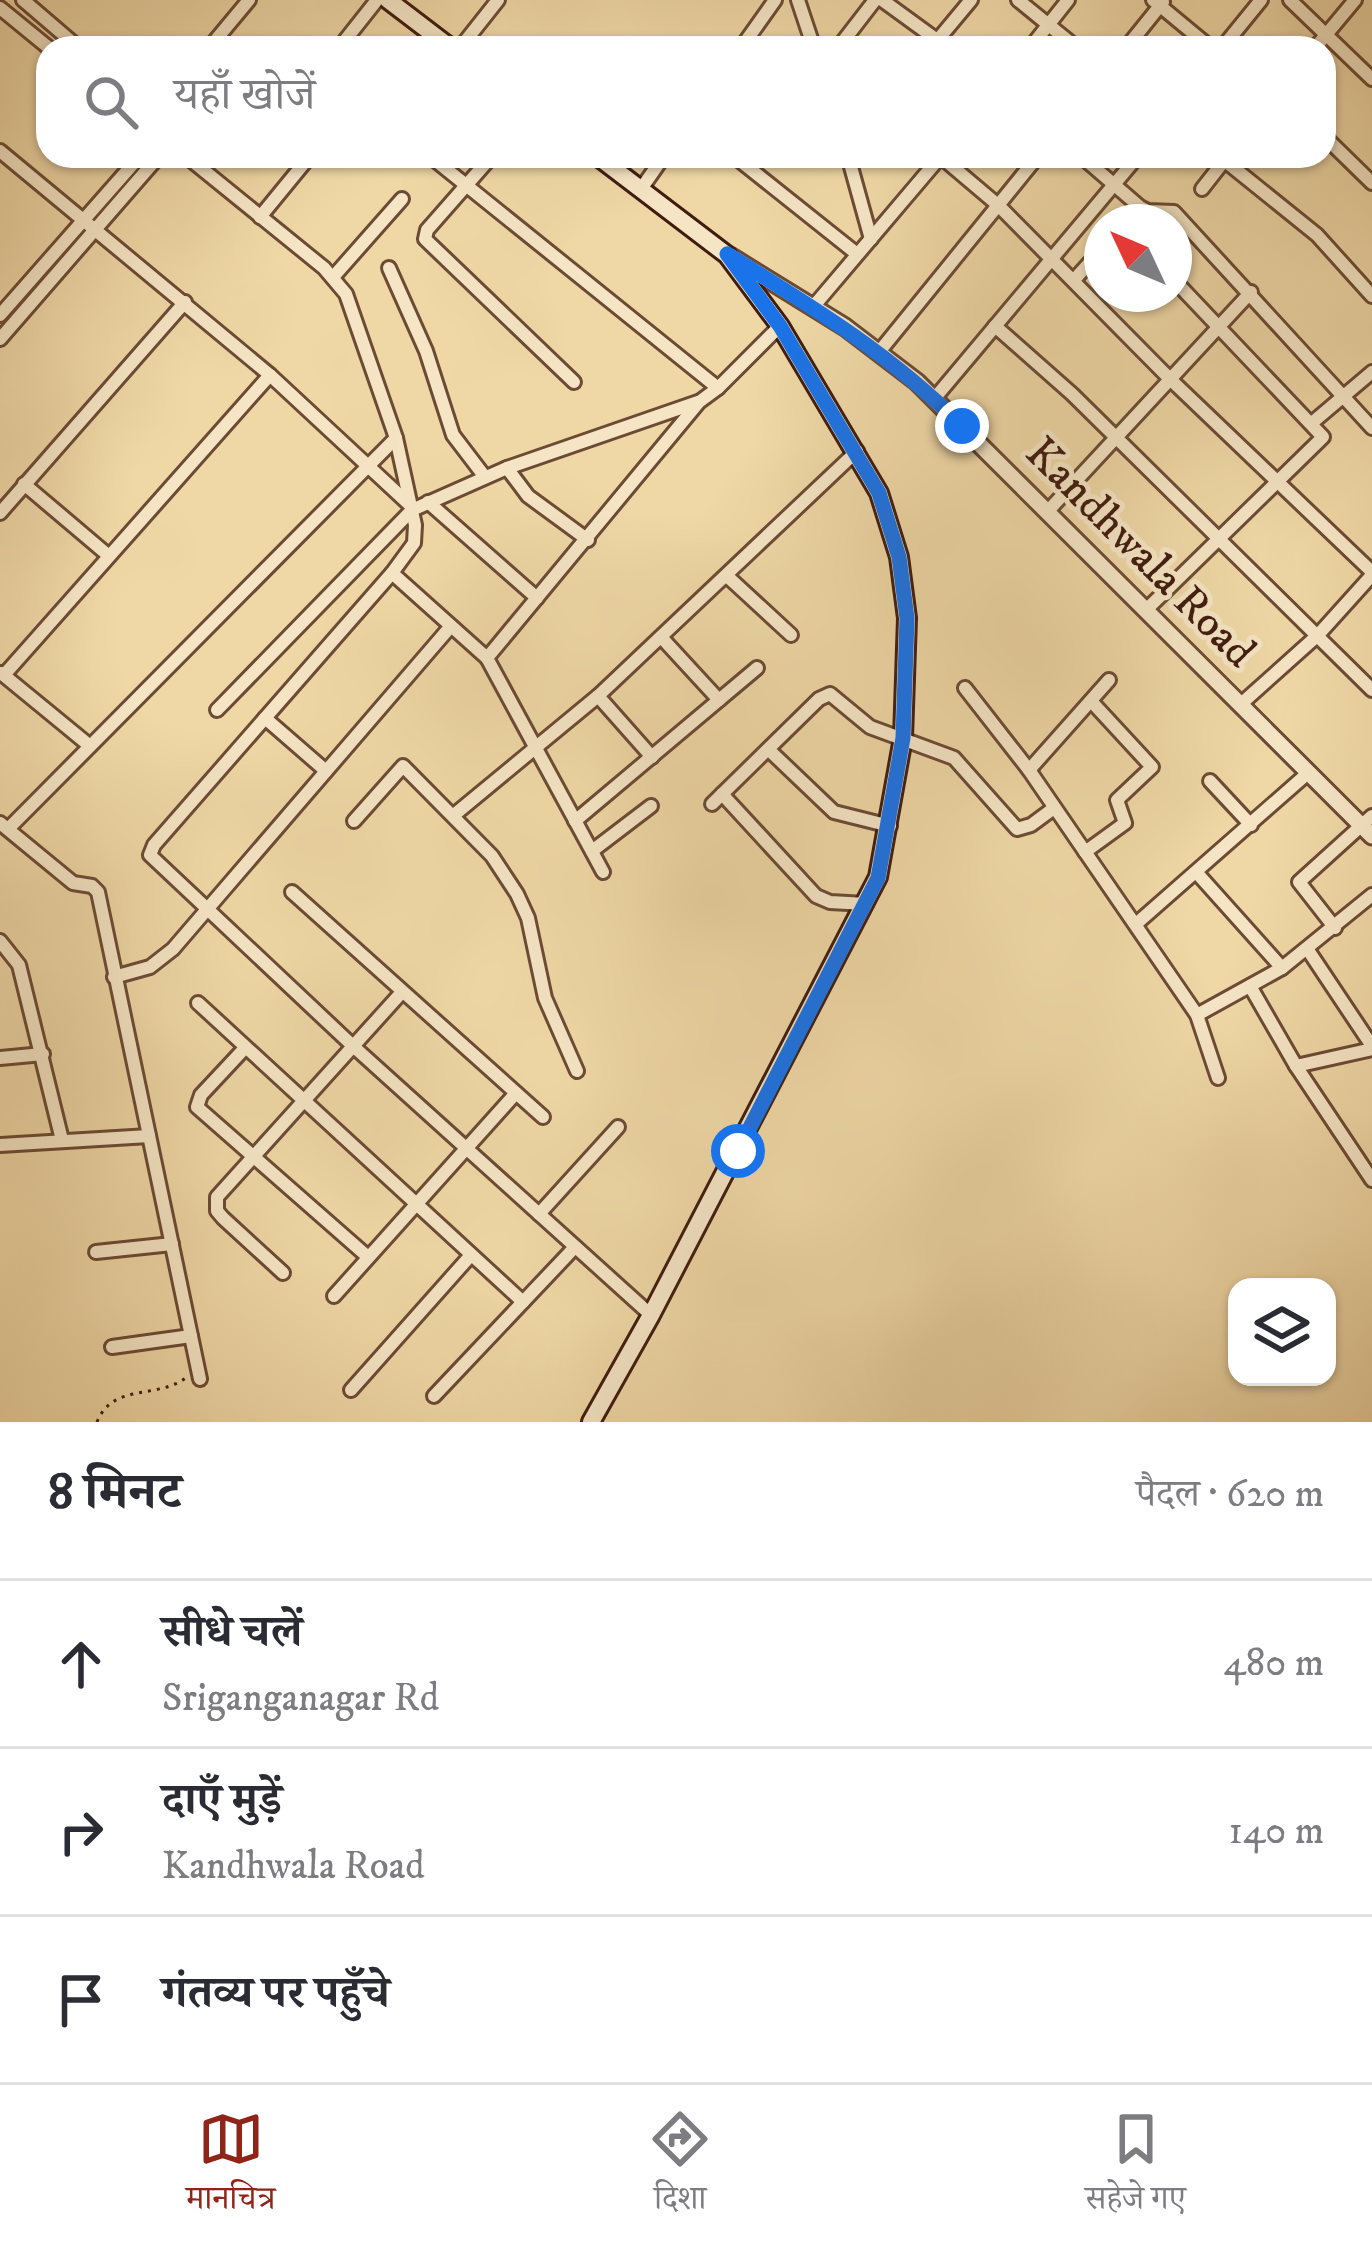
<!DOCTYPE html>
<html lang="hi">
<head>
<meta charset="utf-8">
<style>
	:root { --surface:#fff; --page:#f7f7f7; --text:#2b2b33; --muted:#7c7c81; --line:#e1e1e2; --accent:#8f2418 }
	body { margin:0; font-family:"IM FELL DW Pica","Noto Serif Devanagari",serif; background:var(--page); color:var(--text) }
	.controls { position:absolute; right:36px; bottom:36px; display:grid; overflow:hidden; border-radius:24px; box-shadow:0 3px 9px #0004 }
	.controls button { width:108px; height:108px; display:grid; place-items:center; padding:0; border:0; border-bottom:3px solid var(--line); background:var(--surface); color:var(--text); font:60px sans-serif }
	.compass { position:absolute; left:1084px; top:204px; width:108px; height:108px; border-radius:50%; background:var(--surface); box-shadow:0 3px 9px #0004; rotate:314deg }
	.stop { position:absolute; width:36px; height:36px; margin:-27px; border:9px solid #1a73e8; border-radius:50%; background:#fff }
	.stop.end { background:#1a73e8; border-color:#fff; box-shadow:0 3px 12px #0008 }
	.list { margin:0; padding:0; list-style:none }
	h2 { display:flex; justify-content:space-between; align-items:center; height:156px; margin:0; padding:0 48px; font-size:51px }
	h2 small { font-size:39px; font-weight:400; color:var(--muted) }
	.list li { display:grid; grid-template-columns:78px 1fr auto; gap:36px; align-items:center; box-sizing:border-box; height:168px; padding:0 48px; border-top:3px solid var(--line) }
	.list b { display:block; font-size:45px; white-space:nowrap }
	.list p { margin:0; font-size:39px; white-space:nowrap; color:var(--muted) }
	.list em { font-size:39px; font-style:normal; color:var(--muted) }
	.icon { flex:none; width:66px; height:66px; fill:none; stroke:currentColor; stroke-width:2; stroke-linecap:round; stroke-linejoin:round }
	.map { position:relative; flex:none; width:1372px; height:1422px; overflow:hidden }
	.search { position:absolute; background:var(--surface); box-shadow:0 3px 9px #0004; left:36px; right:36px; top:36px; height:132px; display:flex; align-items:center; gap:30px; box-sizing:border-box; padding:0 42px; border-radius:36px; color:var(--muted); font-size:45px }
	.sheet { height:660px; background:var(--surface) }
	nav { display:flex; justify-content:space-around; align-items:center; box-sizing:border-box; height:168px; border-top:3px solid var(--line); background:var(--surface); font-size:33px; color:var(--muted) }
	nav a { display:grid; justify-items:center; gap:6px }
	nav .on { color:var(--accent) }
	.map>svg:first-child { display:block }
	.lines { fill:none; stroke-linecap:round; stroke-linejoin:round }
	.minor-casing { stroke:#6c4b35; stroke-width:18 }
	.tertiary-casing { stroke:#6c4b35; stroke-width:21 }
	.secondary-casing { stroke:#401c0f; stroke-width:22 }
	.path { stroke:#401c0f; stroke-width:3; stroke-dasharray:3 6; stroke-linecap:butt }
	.minor { stroke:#f5e5c5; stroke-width:12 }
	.tertiary { stroke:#f5e5c5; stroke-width:15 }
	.secondary { stroke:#f5e5c5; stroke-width:16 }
	.route { stroke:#1a73e8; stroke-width:15 }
	.labels { text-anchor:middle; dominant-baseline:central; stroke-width:10; stroke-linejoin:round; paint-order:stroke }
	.street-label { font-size:45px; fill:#401c0f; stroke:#f5e5c5 }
</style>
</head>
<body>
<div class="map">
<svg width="1372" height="1422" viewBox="0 0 1372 1422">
	<rect width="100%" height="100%" fill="#efd7a6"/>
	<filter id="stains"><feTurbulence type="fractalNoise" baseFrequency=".00167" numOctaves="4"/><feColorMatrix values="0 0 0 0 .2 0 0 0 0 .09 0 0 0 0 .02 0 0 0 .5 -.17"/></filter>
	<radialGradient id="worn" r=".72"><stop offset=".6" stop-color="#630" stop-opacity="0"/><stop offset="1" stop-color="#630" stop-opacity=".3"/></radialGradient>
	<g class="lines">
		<!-- minor casing -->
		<g class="minor-casing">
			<g id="minor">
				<path d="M23,0L79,48"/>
				<path d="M798,0L814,48"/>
				<path d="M882,0L948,48"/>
				<path d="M1018,0L1077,48"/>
				<path d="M1153,0L1211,48"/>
				<path d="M1290,0L1372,79"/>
				<path d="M0,8L49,48"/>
				<path d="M209,48L249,0"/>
				<path d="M339,48L377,0"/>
				<path d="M460,48L498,0"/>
				<path d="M741,48L775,0"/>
				<path d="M838,48L875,0"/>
				<path d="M931,48L971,0"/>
				<path d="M1030,48L1068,0"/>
				<path d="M1126,48L1163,2"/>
				<path d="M1222,48L1261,0"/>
				<path d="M1315,48L1355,0"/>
				<path d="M1324,136L1372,183"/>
				<path d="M0,151L270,375L410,505"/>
				<path d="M186,156L324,268L346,294L396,438L415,525L414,543L392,573L487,658"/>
				<path d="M430,156L718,388"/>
				<path d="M492,156L427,230L425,239L574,382"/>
				<path d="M734,156L857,254"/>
				<path d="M848,156L871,239"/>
				<path d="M940,156L999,206L1170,379L1372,572"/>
				<path d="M1081,156L1140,207L1148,211L1174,212L1372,428"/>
				<path d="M1219,156L1317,235L1372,296"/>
				<path d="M641,189L664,156"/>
				<path d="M1202,189L1227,157"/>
				<path d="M260,217L310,156"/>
				<path d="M389,268L426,351L453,435L485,477"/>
				<path d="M334,276L402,199"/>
				<path d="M1074,280L1102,249"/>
				<path d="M813,307L941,156"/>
				<path d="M0,315L140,156"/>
				<path d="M995,326L1072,394L1372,690"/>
				<path d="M0,339L159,156"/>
				<path d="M879,352L1038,156"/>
				<path d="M934,399L1138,156"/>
				<path d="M1313,422L1372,372"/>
				<path d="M507,468L528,496L588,540"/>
				<path d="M24,484L109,556"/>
				<path d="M428,502L537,598"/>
				<path d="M1047,512L1251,292"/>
				<path d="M0,513L185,302"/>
				<path d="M392,573L154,845L150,855L353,1046L651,1315"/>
				<path d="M727,576L791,635"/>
				<path d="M1146,610L1323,437L1174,280"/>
				<path d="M661,637L719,700"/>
				<path d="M1,673L90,746"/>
				<path d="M4,675L270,375"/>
				<path d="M965,688L1029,770L1197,1015L1218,1078"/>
				<path d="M598,696L652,757"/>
				<path d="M1241,704L1318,635L1372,575"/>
				<path d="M217,710L412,510L507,468L698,402"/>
				<path d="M265,718L326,771"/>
				<path d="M769,750L834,812L890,826"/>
				<path d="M1029,770L1109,680"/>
				<path d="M1210,781L1251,825"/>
				<path d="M722,794L816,896L830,902L866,904"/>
				<path d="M712,804L819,699L830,694L870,727L954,758L1017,829L1031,825L1054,808"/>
				<path d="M454,815L598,696L857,451"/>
				<path d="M354,821L403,766L492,856L517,894L528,918L545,998L577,1071"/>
				<path d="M575,821L757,668"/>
				<path d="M0,823L73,883L92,886L98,892L200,1379"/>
				<path d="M8,829L396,438"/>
				<path d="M592,851L651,806"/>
				<path d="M1085,852L1125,823L1117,800L1152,767L1091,701"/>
				<path d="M603,872L487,658L699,402L718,388L780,326"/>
				<path d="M1197,873L1282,968"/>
				<path d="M292,892L543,1117"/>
				<path d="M1136,924L1308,773"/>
				<path d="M1335,928L1299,882L1372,816"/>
				<path d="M0,941L19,965L62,1140"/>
				<path d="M1308,950L1372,1046"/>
				<path d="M114,977L150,967L173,949L451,626"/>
				<path d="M1250,986L1296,1066L1372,1049"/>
				<path d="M198,1003L523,1302"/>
				<path d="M1197,1015L1282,968L1372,895"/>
				<path d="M244,1049L201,1095L197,1107L368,1257"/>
				<path d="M0,1058L43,1054"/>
				<path d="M1296,1066L1372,1180"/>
				<path d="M0,1145L149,1136"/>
				<path d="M539,1214L618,1127"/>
				<path d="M96,1252L172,1244"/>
				<path d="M283,1273L223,1218L217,1211V1197L402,992"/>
				<path d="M334,1296L516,1093"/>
				<path d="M112,1347L191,1336"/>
				<path d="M351,1390L471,1255"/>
				<path d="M434,1396L575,1247"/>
			</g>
		</g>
		<!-- tertiary casing -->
		<g class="tertiary-casing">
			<path id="tertiary" d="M730,256L845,327L917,382L1372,836"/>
		</g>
		<!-- secondary casing -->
		<g class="secondary-casing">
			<g id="secondary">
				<path d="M388,0L451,48"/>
				<path d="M591,1422L651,1315L878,877L903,738L907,618L899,557L879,493L780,326L727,255L597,156"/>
			</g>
		</g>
		<!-- path -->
		<path class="path" d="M97,1422C113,1382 158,1400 187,1377"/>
		<!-- minor -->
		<use href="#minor" class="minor"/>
		<!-- tertiary -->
		<use href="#tertiary" class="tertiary"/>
		<!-- secondary -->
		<use href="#secondary" class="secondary"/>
	</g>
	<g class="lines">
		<!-- route -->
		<path class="route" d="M738,1151L878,878L903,738L907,618L899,557L879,493L780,326L727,254C811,306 892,355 962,426"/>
	</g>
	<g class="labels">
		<!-- street labels -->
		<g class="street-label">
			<text transform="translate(1140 553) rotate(45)">Kandhwala Road</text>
		</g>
	</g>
	<rect width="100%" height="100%" filter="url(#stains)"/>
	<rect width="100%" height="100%" fill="url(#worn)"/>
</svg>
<div class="controls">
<button><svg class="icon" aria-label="layers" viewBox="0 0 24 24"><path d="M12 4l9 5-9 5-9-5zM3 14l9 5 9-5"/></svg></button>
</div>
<svg class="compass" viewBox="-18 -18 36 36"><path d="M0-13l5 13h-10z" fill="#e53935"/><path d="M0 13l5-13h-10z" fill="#7c7c81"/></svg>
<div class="stop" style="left:738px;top:1151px"></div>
<div class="stop end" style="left:962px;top:426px"></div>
<div class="search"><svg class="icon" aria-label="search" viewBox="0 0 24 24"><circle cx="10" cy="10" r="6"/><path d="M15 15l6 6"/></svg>यहाँ खोजें</div>
</div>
<section class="sheet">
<h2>8 मिनट<small>पैदल · 620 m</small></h2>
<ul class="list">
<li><svg class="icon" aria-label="ahead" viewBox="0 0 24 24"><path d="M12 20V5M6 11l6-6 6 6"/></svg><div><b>सीधे चलें</b><p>Sriganganagar Rd</p></div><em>480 m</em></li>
<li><svg class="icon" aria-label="right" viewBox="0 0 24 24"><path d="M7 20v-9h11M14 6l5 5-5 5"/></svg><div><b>दाएँ मुड़ें</b><p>Kandhwala Road</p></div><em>140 m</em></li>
<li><svg class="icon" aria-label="arrive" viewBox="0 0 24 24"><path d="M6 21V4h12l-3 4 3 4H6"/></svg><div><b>गंतव्य पर पहुँचे</b></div></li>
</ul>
</section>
<nav>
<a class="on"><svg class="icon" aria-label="map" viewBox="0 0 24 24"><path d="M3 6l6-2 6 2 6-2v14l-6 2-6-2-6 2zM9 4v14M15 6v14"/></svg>मानचित्र</a>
<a><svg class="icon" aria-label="directions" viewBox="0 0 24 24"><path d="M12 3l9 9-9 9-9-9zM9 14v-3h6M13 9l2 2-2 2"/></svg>दिशा</a>
<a><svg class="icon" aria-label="saved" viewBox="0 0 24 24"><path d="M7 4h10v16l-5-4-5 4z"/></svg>सहेजे गए</a>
</nav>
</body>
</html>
